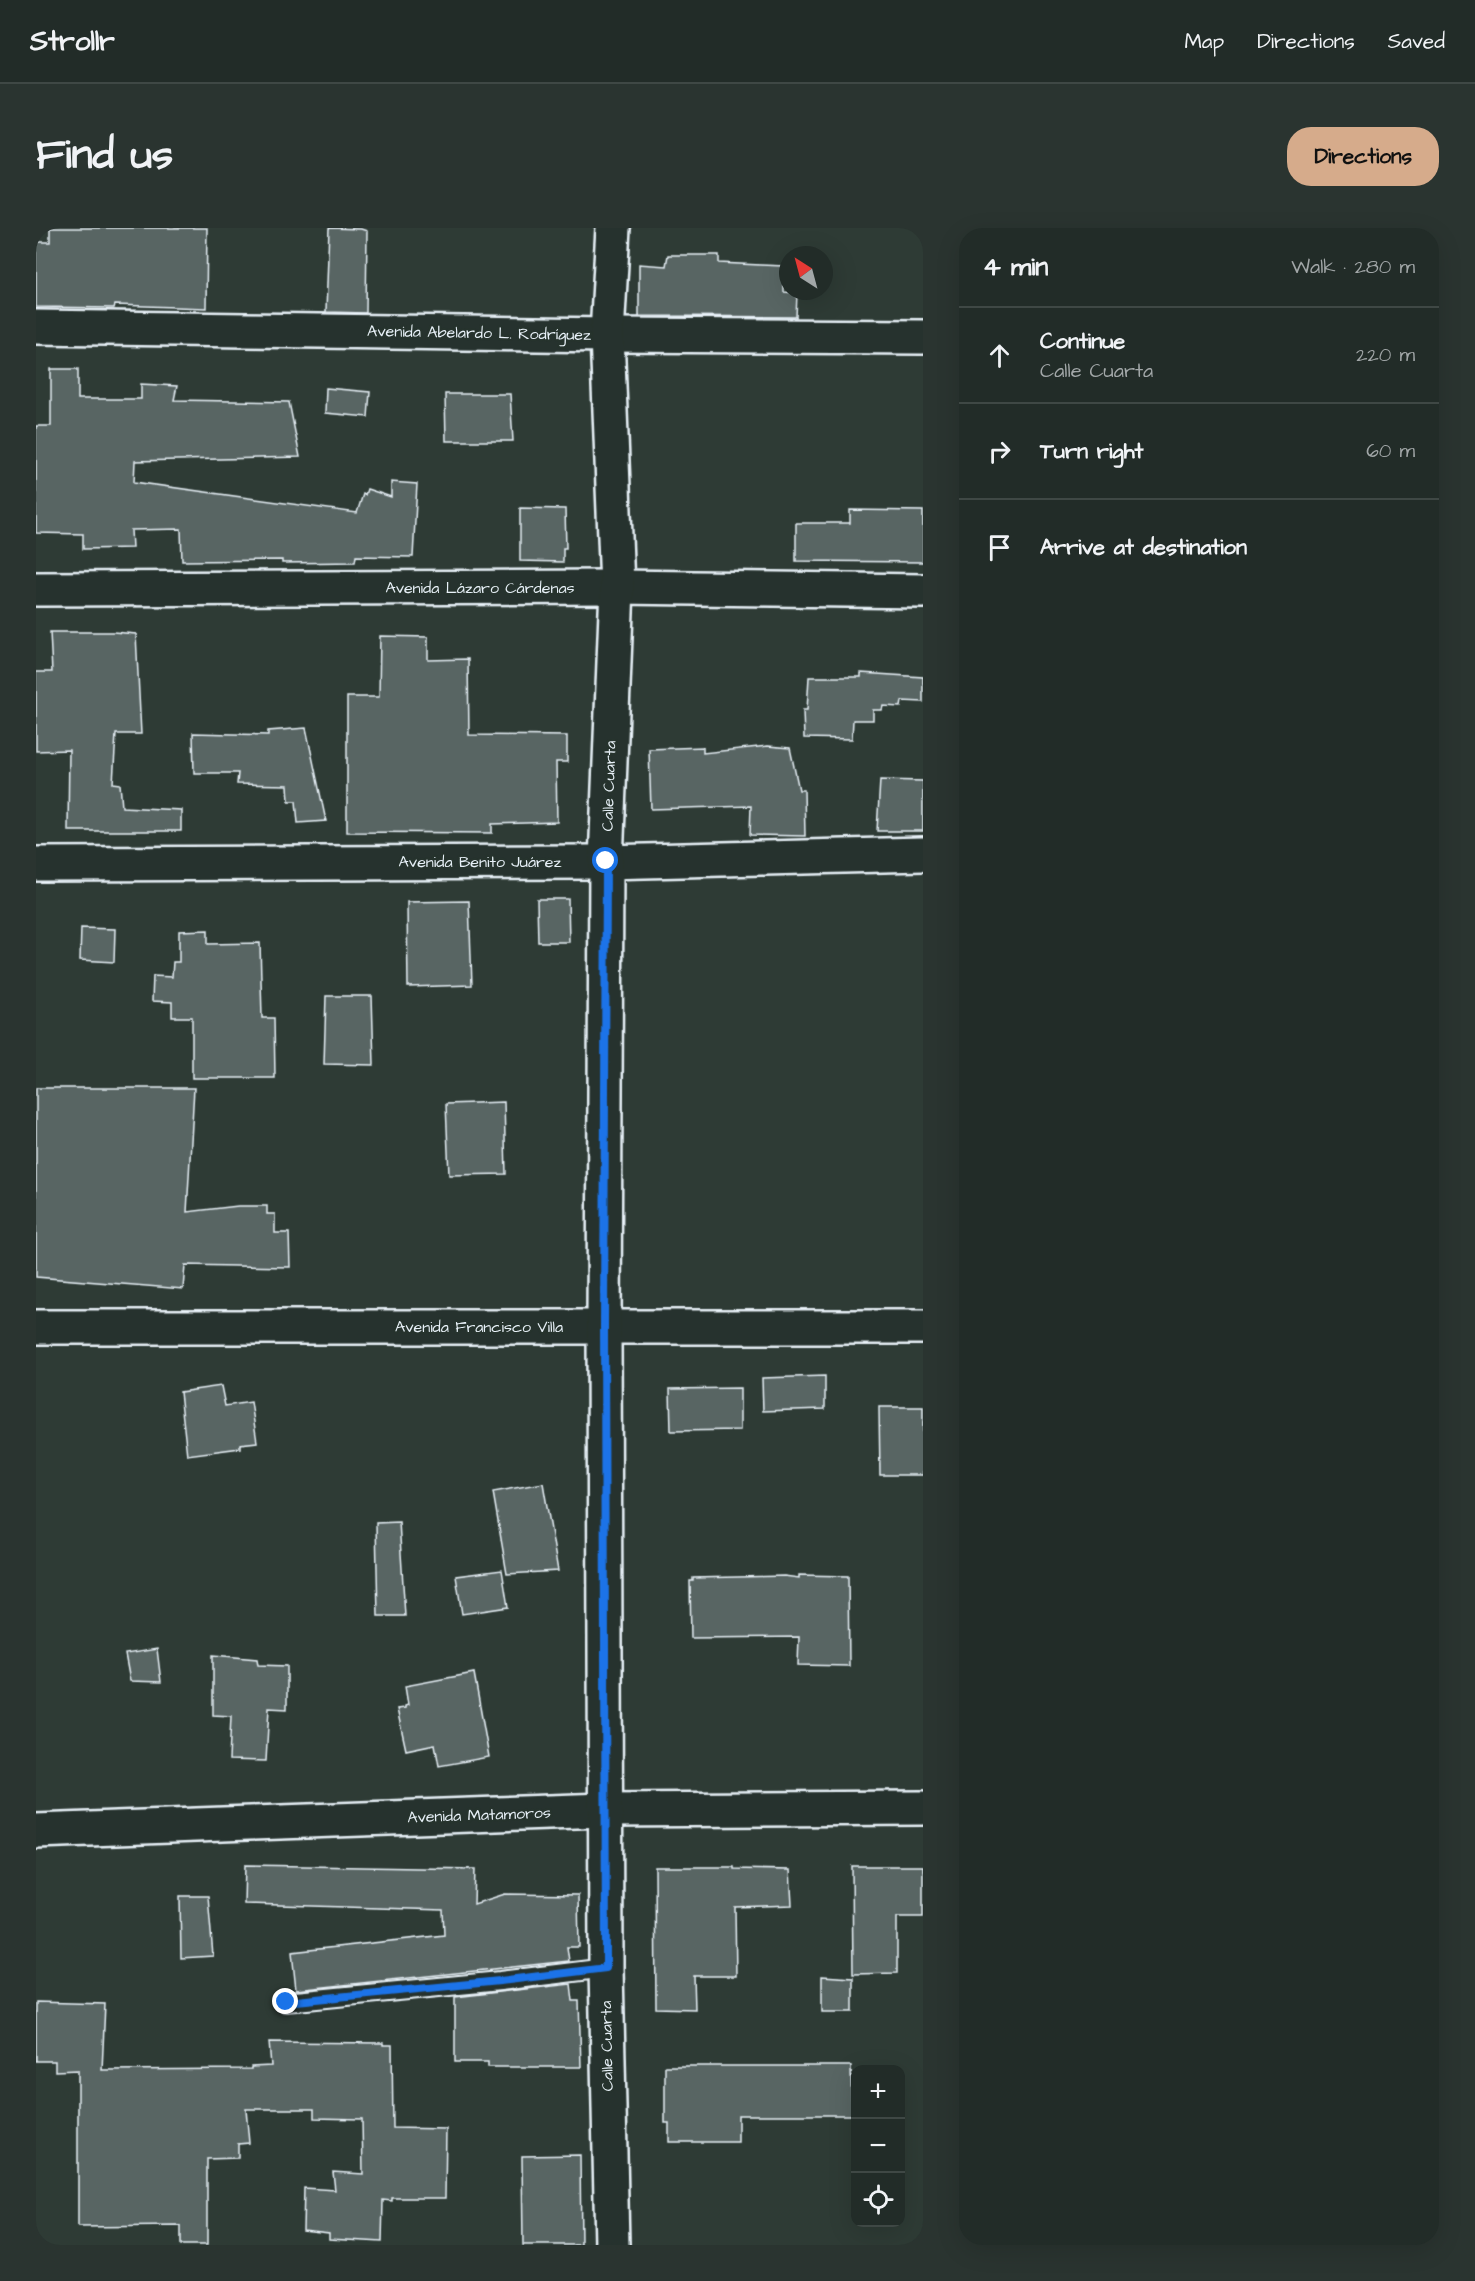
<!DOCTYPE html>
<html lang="en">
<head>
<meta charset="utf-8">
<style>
	:root { --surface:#222c28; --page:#2a3430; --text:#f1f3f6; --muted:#a2a7a8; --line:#3f4845; --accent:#d6ab8b }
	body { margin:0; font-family:"Architects Daughter",sans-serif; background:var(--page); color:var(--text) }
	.controls { position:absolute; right:18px; bottom:18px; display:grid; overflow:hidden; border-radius:12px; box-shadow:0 6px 24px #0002 }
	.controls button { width:54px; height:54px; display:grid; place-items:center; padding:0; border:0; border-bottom:2px solid var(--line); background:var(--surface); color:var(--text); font:30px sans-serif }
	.compass { position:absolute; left:743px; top:18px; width:54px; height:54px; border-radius:50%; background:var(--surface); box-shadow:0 6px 24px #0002; rotate:324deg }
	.stop { position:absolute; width:18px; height:18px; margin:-14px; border:4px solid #1a73e8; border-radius:50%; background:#fff }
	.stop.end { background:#1a73e8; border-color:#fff; box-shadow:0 2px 6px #0008 }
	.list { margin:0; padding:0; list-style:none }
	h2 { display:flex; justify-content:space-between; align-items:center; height:78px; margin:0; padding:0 24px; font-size:26px }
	h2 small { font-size:20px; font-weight:400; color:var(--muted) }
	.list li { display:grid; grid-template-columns:39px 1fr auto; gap:18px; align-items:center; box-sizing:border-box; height:96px; padding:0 24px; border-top:2px solid var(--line) }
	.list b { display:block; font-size:22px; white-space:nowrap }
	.list p { margin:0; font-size:20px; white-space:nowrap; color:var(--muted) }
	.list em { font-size:20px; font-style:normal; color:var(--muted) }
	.icon { flex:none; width:33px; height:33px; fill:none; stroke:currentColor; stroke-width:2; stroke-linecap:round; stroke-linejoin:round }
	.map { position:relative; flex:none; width:887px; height:2017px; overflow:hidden; border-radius:24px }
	header { display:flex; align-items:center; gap:36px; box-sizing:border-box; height:84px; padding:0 30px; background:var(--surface); border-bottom:2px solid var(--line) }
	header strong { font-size:28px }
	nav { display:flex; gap:33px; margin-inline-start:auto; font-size:21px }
	.intro { display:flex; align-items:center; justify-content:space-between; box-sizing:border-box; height:144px; padding:0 36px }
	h1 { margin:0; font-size:42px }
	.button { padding:15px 27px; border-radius:24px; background:var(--accent); color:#111; font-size:21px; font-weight:700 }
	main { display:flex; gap:36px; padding:0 36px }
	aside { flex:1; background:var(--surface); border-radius:24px; box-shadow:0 6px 24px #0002 }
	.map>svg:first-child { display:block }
	.building { fill:#596563; stroke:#e8f1f8; stroke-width:1.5 }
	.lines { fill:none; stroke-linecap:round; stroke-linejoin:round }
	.service-casing { stroke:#e8f1f8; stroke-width:22 }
	.minor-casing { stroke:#e8f1f8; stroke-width:38 }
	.tertiary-casing { stroke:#e8f1f8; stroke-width:38 }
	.service { stroke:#26332d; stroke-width:18 }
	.minor { stroke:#26332d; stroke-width:33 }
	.tertiary { stroke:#26332d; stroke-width:33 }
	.route { stroke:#1a73e8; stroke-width:8 }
	.labels { text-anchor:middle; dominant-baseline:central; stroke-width:4.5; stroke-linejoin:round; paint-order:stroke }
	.street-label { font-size:16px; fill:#e8f1f8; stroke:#26332d }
</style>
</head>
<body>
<header>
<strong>Strollr</strong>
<nav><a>Map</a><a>Directions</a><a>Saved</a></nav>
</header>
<div class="intro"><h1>Find us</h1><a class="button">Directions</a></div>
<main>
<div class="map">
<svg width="887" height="2017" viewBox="0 0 887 2017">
	<rect width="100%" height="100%" fill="#2e3b35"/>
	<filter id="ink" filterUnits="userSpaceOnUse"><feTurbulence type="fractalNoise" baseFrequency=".0167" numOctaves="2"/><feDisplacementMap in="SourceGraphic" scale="12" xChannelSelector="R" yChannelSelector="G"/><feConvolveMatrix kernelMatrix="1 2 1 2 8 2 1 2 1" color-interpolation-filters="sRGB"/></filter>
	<g filter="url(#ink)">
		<!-- building -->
		<g class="building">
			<path d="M14,0H171L170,80L79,77L78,80L0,79V14H14Z"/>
			<path d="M293,0L325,1L331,3L330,85L290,84Z"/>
			<path d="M632,27H683V35L748,38V64L761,65L760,89L603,88V36L630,38Z"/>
			<path d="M15,141H42V171H105V156L141,158L138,172L253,174L264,229L99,233L98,254L321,285L327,266L329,267L331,261L355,269V254L381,256L377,329L320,328L319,334L246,335V332L146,333L145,301L95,302L96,320L47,321V306L0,305V198H15Z"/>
			<path d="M290,160L334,164L332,189L289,185Z"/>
			<path d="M409,166H474L477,213H410Z"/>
			<path d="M484,280L529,281L530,320H527V334L484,333Z"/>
			<path d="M814,282L887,283V334L760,333V295H814Z"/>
			<path d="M14,404H77L100,406L105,506H80L77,555L84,556L86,579L145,582V603H32L33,522L0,523V444H16Z"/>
			<path d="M344,408L392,409V432L432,431L433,507L531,508V534H520L521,594L456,596V605L311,604V469H343Z"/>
			<path d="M825,445L887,449V474L866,473L865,479L847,478L846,482H837V492H817L816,511L768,510L767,482H771L773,449H825Z"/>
			<path d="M270,500L290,593L262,595L260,573H253L252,557L201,556L202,545H158L157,505L232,507V503Z"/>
			<path d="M732,518L754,520L763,562H768L769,608L714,607L715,578L615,581L613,521L667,519V525Z"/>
			<path d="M844,552L887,553V603H841Z"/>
			<path d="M501,671H532L533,714H502Z"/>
			<path d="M433,673L436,757L372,759L371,674Z"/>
			<path d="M45,700L79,701L78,734L44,732Z"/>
			<path d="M172,702V716L224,715L226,790H238L239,850H156V789H136V774L116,773L117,748L136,749L137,734H143V703Z"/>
			<path d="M290,768H336L338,837L288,836Z"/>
			<path d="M0,860H158L151,984L202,978H231V986H239V1005H253L254,1039L149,1037L147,1061L0,1049Z"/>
			<path d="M468,874L470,946L413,947L410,876Z"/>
			<path d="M789,1148V1181L727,1183L726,1150Z"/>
			<path d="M185,1158L189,1178L215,1174L221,1214L204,1216V1220L151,1227L144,1164Z"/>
			<path d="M704,1160V1202L635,1203L634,1161Z"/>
			<path d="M843,1179H887V1247H844Z"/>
			<path d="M507,1255L522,1343L471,1346L457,1264Z"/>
			<path d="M363,1294L369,1388H342L340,1295Z"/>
			<path d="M466,1342L472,1379L426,1386L420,1348Z"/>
			<path d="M763,1347L812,1348L813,1438L762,1437L763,1409L655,1410L654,1353H657V1350L748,1348L763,1350Z"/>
			<path d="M121,1421L125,1454L94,1453L89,1426Z"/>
			<path d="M177,1427L221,1431L222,1437L251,1438V1481L233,1480L230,1533L193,1532L195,1488L177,1487Z"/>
			<path d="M438,1445L453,1529L403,1538L399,1516L370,1522L361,1481L369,1480V1478L372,1477L369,1458Z"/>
			<path d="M209,1637L439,1641L438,1676L469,1666L542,1667L543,1719H531L533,1733L260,1762L256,1724L408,1707L407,1682L208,1676Z"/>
			<path d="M816,1638H887V1689H861V1745L817,1746Z"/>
			<path d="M619,1639H698V1641L754,1642L756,1677L699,1679L700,1748H658L659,1781L620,1780Z"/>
			<path d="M144,1668H172L177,1728L145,1730Z"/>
			<path d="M786,1748L817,1750V1784H786Z"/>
			<path d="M535,1756L537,1773H543L545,1839H452V1834H419V1769Z"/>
			<path d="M0,1774L69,1776L66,1842L215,1841V1839L235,1838L233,1814L347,1815V1817H356L357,1900L410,1901L409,1970H356V1973L347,1972L346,2014L293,2011V2005L267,2002L268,1960L299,1962L297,1944L327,1946L326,1891L278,1890V1881H210L213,1915L202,1916V1930L171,1931V2017H145V1998L42,1999V1842L19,1843V1833H0Z"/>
			<path d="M629,1838H815L816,1887H702V1914H633V1895H629Z"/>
			<path d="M544,1927L545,2017H487L486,1928Z"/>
		</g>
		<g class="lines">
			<!-- service casing -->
			<g class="service-casing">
				<path id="service" d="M250,1774L464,1753L570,1740"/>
			</g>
			<!-- minor casing -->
			<g class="minor-casing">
				<g id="minor">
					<path d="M0,99L571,107L887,109"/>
					<path d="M0,361L581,359L887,363"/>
					<path d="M0,636L570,634L887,626"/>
					<path d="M0,1099H887"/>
					<path d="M0,1603L568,1582L887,1580"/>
				</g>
			</g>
			<!-- tertiary casing -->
			<g class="tertiary-casing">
				<path id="tertiary" d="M576,2017L570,1740L568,1099L570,634L581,359L571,107L577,0"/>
			</g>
			<!-- service -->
			<use href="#service" class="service"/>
			<!-- minor -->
			<use href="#minor" class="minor"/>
			<!-- tertiary -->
			<use href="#tertiary" class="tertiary"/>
		</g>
	</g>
	<g class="lines" filter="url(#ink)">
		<!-- route -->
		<path class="route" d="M250,1774L464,1753L570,1740L568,1099L570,633"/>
	</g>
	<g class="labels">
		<!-- street labels -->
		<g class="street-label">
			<text transform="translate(443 105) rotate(1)">Avenida Abelardo L. Rodríguez</text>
			<text x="444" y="360">Avenida Lázaro Cárdenas</text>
			<text transform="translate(573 558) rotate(-88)">Calle Cuarta</text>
			<text x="444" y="634">Avenida Benito Juárez</text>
			<text x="443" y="1099">Avenida Francisco Villa</text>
			<text transform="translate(443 1587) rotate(-2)">Avenida Matamoros</text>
			<text transform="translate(571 1818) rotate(-91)">Calle Cuarta</text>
		</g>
	</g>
</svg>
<div class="controls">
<button>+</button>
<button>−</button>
<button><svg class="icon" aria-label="locate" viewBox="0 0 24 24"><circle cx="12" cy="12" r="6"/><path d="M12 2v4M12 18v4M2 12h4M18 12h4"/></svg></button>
</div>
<svg class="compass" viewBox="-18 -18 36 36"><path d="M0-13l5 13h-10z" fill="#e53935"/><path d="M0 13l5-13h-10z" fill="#a2a7a8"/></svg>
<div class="stop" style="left:570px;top:633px"></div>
<div class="stop end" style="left:250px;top:1774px"></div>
</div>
<aside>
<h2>4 min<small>Walk · 280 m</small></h2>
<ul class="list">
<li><svg class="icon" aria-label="ahead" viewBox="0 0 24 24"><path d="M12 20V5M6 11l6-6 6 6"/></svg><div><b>Continue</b><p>Calle Cuarta</p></div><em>220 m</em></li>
<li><svg class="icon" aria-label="right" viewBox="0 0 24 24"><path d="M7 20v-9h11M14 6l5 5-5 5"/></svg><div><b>Turn right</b></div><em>60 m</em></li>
<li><svg class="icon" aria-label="arrive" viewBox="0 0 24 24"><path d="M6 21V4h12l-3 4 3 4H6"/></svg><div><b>Arrive at destination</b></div></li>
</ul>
</aside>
</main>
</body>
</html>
